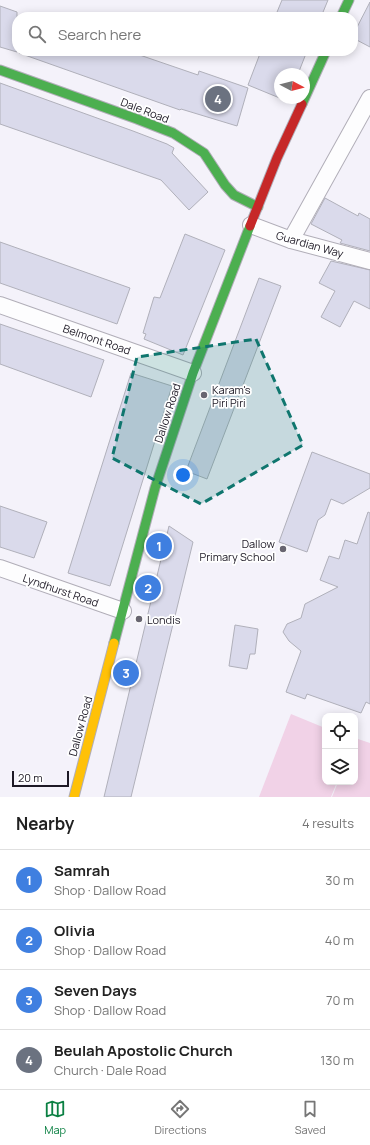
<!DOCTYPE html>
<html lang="en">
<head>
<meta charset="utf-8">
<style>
	:root { --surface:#fff; --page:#f6f6f6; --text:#222; --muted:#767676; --line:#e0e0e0; --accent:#0b8043 }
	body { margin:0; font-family:Manrope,sans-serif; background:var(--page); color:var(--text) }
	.controls { position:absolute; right:12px; bottom:12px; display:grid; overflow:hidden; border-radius:8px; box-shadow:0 2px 10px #0003 }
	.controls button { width:36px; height:36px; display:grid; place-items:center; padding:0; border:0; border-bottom:1px solid var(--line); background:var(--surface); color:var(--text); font:20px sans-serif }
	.compass { position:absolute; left:274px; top:68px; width:36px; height:36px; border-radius:50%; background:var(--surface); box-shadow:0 2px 10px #0003; rotate:97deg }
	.scale { position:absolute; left:12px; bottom:10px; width:57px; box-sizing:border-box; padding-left:4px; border:2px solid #1d1925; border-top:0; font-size:11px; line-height:14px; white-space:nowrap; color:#1d1925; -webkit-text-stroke:3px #fff; paint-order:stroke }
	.you { position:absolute; left:183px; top:475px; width:14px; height:14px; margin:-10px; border:3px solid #fff; border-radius:50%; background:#1a73e8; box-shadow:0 0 0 6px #1a73e833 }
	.badge { display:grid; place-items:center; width:26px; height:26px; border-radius:50%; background:var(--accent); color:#fff; font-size:13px; font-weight:700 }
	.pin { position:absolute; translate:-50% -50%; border:2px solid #fff; box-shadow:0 1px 4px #0006 }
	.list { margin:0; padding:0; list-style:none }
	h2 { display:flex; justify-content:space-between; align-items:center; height:52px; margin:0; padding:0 16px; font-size:17px }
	h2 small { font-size:13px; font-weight:400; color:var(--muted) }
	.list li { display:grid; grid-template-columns:26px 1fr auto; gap:12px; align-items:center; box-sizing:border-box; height:60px; padding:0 16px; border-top:1px solid var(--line) }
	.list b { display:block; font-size:15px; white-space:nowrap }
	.list p { margin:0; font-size:13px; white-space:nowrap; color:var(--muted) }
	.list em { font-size:13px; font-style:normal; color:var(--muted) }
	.icon { flex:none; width:22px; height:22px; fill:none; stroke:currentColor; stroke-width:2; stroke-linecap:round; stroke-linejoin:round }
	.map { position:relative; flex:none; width:370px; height:797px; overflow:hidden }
	.search { position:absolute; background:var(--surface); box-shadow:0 2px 10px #0003; left:12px; right:12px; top:12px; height:44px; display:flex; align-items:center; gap:10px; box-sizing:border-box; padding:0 14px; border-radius:16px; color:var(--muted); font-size:15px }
	.sheet { height:292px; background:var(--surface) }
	nav { display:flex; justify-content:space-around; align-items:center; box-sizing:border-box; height:56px; border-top:1px solid var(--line); background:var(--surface); font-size:11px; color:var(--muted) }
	nav a { display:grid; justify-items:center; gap:2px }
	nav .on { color:var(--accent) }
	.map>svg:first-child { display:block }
	.green { fill:#f1d2e7 }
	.building { fill:#dadaeb; stroke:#b0b0ba }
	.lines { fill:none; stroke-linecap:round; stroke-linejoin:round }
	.street-casing { stroke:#b1aeb8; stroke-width:18 }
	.fast-casing { stroke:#b1aeb8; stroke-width:11 }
	.slow-casing { stroke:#b1aeb8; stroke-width:11 }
	.jam-casing { stroke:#b1aeb8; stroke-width:11 }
	.street { stroke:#fdfdfe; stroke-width:16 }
	.fast { stroke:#4caf50; stroke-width:9 }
	.slow { stroke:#ffc107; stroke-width:9 }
	.jam { stroke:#c62828; stroke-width:9 }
	.marked { fill:#0f766e; fill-opacity:0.2; stroke:#0f766e; stroke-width:3; stroke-dasharray:8 5; stroke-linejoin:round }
	.poi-dot { fill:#686570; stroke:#fff; stroke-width:1.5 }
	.labels { text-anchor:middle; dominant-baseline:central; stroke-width:3.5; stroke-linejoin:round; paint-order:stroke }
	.street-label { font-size:11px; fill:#1d1925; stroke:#fff }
	.poi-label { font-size:11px; fill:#1d1925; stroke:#fff; text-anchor:start }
</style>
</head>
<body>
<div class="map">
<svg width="370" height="797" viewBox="0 0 370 797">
	<rect width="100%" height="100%" fill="#f4f2fa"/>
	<!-- green -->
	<g class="green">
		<path d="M291,714L325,728V782H337L331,797H259Z"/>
		<path d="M355,738L370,743V797H332L338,782H355Z"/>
	</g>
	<!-- building -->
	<g class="building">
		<path d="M282,0H328L321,17H275Z"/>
		<path d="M370,2V47L353,38V35Z"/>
		<path d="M0,6L17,12V52L0,47Z"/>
		<path d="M20,51H128L198,75L199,71L248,88L237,126L181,109L180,110L19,53Z"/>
		<path d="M261,51H307L298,74H280V98H289L287,101L248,85Z"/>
		<path d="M0,83L133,131L167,144L174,148L172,153L208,192L189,210L161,180L0,124Z"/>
		<path d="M325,198L358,216L359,213L370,219V251L340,243L342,240L311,224Z"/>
		<path d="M185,234L225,250L183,355L144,339L146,334L143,333L154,297L160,298Z"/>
		<path d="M0,242L130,288L117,324L0,283Z"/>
		<path d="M331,261L370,270V309L354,301L340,327L321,317L335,291L319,283Z"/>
		<path d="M259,278L281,286L207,479L186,471Z"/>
		<path d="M0,324L104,360L91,397L0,364Z"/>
		<path d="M131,373L172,386L110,586L68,573Z"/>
		<path d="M312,452L370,474V488L343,504L331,499L325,515L318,520L307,552L279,542Z"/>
		<path d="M0,506L47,522L34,558L0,547Z"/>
		<path d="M368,512L370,513V704L366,702L361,713L307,694L305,699L286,692L301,651L289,641L283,632L287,624L301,618L305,604L338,587L320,580L329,556L339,559L345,540L357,544Z"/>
		<path d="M169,526L193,542L131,797H104Z"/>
		<path d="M235,625L258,629L255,654H250L247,669L229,666Z"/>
	</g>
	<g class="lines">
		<!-- street casing -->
		<g class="street-casing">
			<g id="street">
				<path d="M251,225L291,240L370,261"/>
				<path d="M291,240L370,98"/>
				<path d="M0,305L193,373"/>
				<path d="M0,568L123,611"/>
			</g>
		</g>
		<!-- fast casing -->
		<g class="fast-casing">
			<g id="fast">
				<path d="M341,17L349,0"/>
				<path d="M0,70L137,119L173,133L204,153L225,185L234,195L258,207"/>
				<path d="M302,104L326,51"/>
				<path d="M114,643L155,488L193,373L250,226"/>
			</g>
		</g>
		<!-- slow casing -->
		<g class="slow-casing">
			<path id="slow" d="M74,797L114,643"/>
		</g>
		<!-- jam casing -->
		<g class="jam-casing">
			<path id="jam" d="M250,226L277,158L302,104"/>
		</g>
		<!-- street -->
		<use href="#street" class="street"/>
		<!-- fast -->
		<use href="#fast" class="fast"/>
		<!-- slow -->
		<use href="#slow" class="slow"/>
		<!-- jam -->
		<use href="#jam" class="jam"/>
	</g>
	<!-- marked area -->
	<path class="marked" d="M256,339L303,445L201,504L112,458L137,357Z"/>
	<!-- markers -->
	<g class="poi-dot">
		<circle cx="204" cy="395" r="4"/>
		<circle cx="283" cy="549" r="4"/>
		<circle cx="139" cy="619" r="4"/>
	</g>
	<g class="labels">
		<!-- street labels -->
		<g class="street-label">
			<text transform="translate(145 110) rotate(21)">Dale Road</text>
			<text transform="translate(310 244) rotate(16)">Guardian Way</text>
			<text transform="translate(97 339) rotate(19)">Belmont Road</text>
			<text transform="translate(167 413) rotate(-72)">Dallow Road</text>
			<text transform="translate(61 590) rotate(19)">Lyndhurst Road</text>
			<text transform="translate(80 726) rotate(-75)">Dallow Road</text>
		</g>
		<!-- poi labels -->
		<g class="poi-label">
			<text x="212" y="389">Karam's<tspan x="212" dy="13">Piri Piri</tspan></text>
			<text x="275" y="543" text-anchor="end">Dallow<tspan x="275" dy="13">Primary School</tspan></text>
			<text x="147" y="619">Londis</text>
		</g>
	</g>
</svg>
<div class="controls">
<button><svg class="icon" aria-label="locate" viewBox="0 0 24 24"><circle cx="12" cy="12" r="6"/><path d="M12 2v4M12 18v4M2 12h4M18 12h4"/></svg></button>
<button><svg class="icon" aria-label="layers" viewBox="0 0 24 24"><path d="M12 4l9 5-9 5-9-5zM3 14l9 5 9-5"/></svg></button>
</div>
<svg class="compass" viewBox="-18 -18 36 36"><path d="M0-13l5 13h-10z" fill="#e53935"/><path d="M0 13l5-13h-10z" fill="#767676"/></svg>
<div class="scale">20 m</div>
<div class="you"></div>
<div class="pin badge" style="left:159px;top:546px;background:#3f7fe0">1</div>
<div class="pin badge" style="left:148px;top:588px;background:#3f7fe0">2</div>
<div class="pin badge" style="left:126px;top:673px;background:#3f7fe0">3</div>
<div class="pin badge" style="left:218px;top:99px;background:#6b7280">4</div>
<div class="search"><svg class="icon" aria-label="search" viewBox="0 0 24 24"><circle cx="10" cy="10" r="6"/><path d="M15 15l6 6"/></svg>Search here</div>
</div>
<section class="sheet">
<h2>Nearby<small>4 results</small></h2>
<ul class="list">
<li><span class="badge" style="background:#3f7fe0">1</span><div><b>Samrah</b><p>Shop · Dallow Road</p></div><em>30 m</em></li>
<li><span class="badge" style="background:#3f7fe0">2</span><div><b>Olivia</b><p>Shop · Dallow Road</p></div><em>40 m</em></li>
<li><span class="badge" style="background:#3f7fe0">3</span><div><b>Seven Days</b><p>Shop · Dallow Road</p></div><em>70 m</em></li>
<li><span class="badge" style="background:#6b7280">4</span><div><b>Beulah Apostolic Church</b><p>Church · Dale Road</p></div><em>130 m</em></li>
</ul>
</section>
<nav>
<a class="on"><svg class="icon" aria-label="map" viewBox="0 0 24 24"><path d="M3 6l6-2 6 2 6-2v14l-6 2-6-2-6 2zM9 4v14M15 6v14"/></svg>Map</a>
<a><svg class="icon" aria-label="directions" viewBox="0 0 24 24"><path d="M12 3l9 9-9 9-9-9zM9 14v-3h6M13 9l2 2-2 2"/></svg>Directions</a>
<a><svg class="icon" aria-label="saved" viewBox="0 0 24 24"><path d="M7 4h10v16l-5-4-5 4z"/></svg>Saved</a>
</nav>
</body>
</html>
